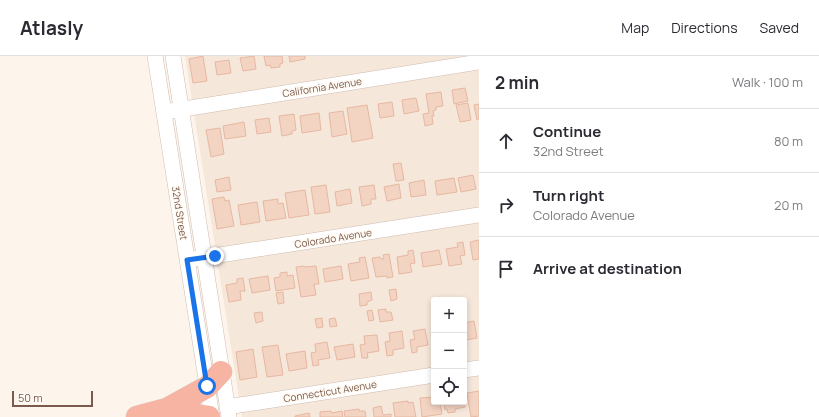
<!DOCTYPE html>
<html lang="en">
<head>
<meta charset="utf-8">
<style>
	:root { --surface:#fff; --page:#f2f2f3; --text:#2b2b33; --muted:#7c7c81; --line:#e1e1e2 }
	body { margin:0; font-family:Manrope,sans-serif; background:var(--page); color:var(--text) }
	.controls { position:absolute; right:12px; bottom:12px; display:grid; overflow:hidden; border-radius:4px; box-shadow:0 2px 6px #0003 }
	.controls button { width:36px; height:36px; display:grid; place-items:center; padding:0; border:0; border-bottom:1px solid var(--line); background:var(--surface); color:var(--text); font:20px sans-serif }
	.scale { position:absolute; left:12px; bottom:10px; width:81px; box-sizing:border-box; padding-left:4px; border:2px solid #7a5a4c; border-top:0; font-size:11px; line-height:14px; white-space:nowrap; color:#7a5a4c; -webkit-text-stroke:3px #fffaf3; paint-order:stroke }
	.stop { position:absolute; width:12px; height:12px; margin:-9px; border:3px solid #1a73e8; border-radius:50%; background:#fff }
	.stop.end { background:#1a73e8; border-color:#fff; box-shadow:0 1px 4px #0008 }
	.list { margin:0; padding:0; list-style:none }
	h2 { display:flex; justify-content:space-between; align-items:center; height:52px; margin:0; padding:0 16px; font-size:17px }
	h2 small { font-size:13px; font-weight:400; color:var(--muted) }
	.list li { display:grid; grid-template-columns:26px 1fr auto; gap:12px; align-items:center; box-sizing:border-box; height:64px; padding:0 16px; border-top:1px solid var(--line) }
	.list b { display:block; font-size:15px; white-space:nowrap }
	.list p { margin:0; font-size:13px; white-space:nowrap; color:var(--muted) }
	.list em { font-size:13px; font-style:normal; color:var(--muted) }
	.icon { flex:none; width:22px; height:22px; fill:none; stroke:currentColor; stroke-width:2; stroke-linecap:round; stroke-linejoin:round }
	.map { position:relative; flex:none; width:479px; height:361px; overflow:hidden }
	header { display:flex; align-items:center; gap:24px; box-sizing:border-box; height:56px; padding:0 20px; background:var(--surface); border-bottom:1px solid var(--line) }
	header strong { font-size:19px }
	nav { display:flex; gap:22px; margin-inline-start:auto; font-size:14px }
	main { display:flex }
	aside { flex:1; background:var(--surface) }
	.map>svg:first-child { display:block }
	.residential { fill:#f5e7da; fill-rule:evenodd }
	.building { fill:#f3d3c2; stroke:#e7b8a2 }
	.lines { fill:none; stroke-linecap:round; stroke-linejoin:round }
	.minor-casing { stroke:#d1bcb0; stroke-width:16 }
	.highway-casing { stroke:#dad1cd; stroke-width:23 }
	.minor { stroke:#fff; stroke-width:15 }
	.highway { stroke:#f8b4a2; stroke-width:22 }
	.route { stroke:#1a73e8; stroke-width:5 }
	.labels { text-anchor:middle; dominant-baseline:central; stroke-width:3; stroke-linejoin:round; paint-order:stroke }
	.street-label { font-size:10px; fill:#7a5a4c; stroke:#fffaf3 }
</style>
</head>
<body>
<header>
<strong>Atlasly</strong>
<nav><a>Map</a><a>Directions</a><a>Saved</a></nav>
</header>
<main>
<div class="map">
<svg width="479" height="361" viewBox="0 0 479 361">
	<rect width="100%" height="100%" fill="#fdf5ec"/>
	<!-- residential -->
	<path class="residential" d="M185,0H479V361H242ZM434,244H464V346H434Z"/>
	<!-- building -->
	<g class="building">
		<path d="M203,0L207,25L193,27L189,3Z"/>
		<path d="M254,0L256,13L243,15L240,2Z"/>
		<path d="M264,0H282L283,7L280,8V11L271,12L270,9L266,10Z"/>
		<path d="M289,0H305V3L290,6Z"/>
		<path d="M229,4L231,17L217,19L215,6Z"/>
		<path d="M465,32L468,45L454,48L452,34Z"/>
		<path d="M441,36L443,50L436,51V54L433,55L434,60H432L433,68L425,70L423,58L429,57L426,38Z"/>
		<path d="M416,42L419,55L404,58L402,44Z"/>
		<path d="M392,46L394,60L380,62L378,48Z"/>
		<path d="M468,47L471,64L460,66L456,49Z"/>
		<path d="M479,48V63L477,64L474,49Z"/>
		<path d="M367,49L373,82L352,86L347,52Z"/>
		<path d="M343,55L347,78L332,81L329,57Z"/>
		<path d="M319,57L321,74L302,77L300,60Z"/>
		<path d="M294,58L296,74L292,75V78L282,80L279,60Z"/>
		<path d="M269,62L271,76L257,78L255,64Z"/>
		<path d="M244,66L246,80L225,83L223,70Z"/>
		<path d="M220,72L224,98L211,101L206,74Z"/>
		<path d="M401,107L404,124L396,125L393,108Z"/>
		<path d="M473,119L476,133L461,136L458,122Z"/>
		<path d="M229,121L231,134L217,136L215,124Z"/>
		<path d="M454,122L457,136L437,139L435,125Z"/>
		<path d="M424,124L426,139L411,141L409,127Z"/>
		<path d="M399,128L401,142L387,145L384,131Z"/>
		<path d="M326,129L330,156L315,158L311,131Z"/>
		<path d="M374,129L376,143H371V148L362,150L359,131Z"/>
		<path d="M350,133L352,147L337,150L335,136Z"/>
		<path d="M305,134L309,159L289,162L285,137Z"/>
		<path d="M224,141L225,145L229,144L234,170L217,173L212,143Z"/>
		<path d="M278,143V148L283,147L286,162L266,165L263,145Z"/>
		<path d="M257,146L260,166L241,169L238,149Z"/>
		<path d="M479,184V203L473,204L470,186Z"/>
		<path d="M463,186L465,199L460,200L462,208L449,210L446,193L458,191L457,187Z"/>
		<path d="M413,194L415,207L410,208L412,216L399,218L397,201L408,199V195Z"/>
		<path d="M439,194L442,208L423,211L421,197Z"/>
		<path d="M389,198L393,221L387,222V220L376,221L372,202L380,201L381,203H384L383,199Z"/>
		<path d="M365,201L369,222L351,225L348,208L360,206L359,202Z"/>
		<path d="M304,210L305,211L316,210L319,228H314L316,239L301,241L296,211Z"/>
		<path d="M341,210L343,223L325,226L323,213Z"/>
		<path d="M287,216V220L293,219L295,232L276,235L274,222L280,221V217Z"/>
		<path d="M268,220L270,234L252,237L249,223Z"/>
		<path d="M243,222L245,235H240L241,244L229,246L226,229L237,227V223Z"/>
		<path d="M396,233L397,243L391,245L389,234Z"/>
		<path d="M283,236L284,247L278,248L276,237Z"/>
		<path d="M371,236L372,244L367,246V249L360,250L359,238Z"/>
		<path d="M386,253V256H391L393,264L380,266L378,254Z"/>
		<path d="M372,254L374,264L369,265L367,255Z"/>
		<path d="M262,256L263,265L256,267L254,257Z"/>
		<path d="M322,262L323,271L317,272L315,263Z"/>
		<path d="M335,262L337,270L330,271L329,263Z"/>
		<path d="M474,265L477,282L466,284L467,289H464V267Z"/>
		<path d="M425,273L428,289L417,291V296L412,297L410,284L415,283L413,275Z"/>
		<path d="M402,275L404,292L393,294V299L387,300L385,286L390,285L389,277Z"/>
		<path d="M377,279L379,295L367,297L368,302H362L360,289L365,288L364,280Z"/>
		<path d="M327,286L330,302L318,304L319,309L313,310L311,297L316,296L315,288Z"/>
		<path d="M353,288L355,301L337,304L334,291Z"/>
		<path d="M278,289L283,319L267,321L262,291Z"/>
		<path d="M253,293L257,321L240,324L236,296Z"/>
		<path d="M305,295L307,312L289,315L286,298Z"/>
		<path d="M479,335V360L471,361L467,337Z"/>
		<path d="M434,341V346H440L442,358L422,361L420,342Z"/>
		<path d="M464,342L465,351L455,353V356L448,357L447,353L445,354L444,346H464Z"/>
		<path d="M408,345V347L413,346L416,361H395L393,347Z"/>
		<path d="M381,350L383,359L391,358V361H374L373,352Z"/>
		<path d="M359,353V355H365L366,361H345L344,355Z"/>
		<path d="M331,355L332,357L342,355L343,361H320V356Z"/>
		<path d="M309,357L310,361H295V360Z"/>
	</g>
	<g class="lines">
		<!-- minor casing -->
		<g class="minor-casing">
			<g id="minor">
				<path d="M155,0L212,361"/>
				<path d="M173,0L229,361"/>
				<path d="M171,55L479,6"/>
				<path d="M194,203L479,159"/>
				<path d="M464,314L479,312"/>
				<path d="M227,351L434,319"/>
			</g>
		</g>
		<!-- highway casing -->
		<g class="highway-casing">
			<g id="highway">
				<path d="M160,360L189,358L209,361"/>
				<path d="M137,361L167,353L207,331L221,316"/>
			</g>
		</g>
		<!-- minor -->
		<use href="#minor" class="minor"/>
		<!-- highway -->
		<use href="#highway" class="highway"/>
	</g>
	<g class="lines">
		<!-- route -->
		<path class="route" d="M207,330L187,204L215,200"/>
	</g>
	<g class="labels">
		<!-- street labels -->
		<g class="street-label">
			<text transform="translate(322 31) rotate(-9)">California Avenue</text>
			<text transform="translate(180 157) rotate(81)">32nd Street</text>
			<text transform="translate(333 182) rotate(-9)">Colorado Avenue</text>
			<text transform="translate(330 335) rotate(-9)">Connecticut Avenue</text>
		</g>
	</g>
</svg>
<div class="controls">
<button>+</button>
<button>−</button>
<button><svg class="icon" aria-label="locate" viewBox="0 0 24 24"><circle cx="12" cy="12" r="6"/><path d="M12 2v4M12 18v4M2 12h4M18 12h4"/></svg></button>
</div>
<div class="scale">50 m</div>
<div class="stop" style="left:207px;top:330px"></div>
<div class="stop end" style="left:215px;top:200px"></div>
</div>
<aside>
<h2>2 min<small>Walk · 100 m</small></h2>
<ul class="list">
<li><svg class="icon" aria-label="ahead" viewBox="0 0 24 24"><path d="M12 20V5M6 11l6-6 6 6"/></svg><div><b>Continue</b><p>32nd Street</p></div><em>80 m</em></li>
<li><svg class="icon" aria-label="right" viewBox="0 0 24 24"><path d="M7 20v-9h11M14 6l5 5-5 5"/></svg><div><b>Turn right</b><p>Colorado Avenue</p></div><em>20 m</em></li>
<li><svg class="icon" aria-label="arrive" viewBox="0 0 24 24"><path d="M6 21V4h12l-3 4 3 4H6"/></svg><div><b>Arrive at destination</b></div></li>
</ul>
</aside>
</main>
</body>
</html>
